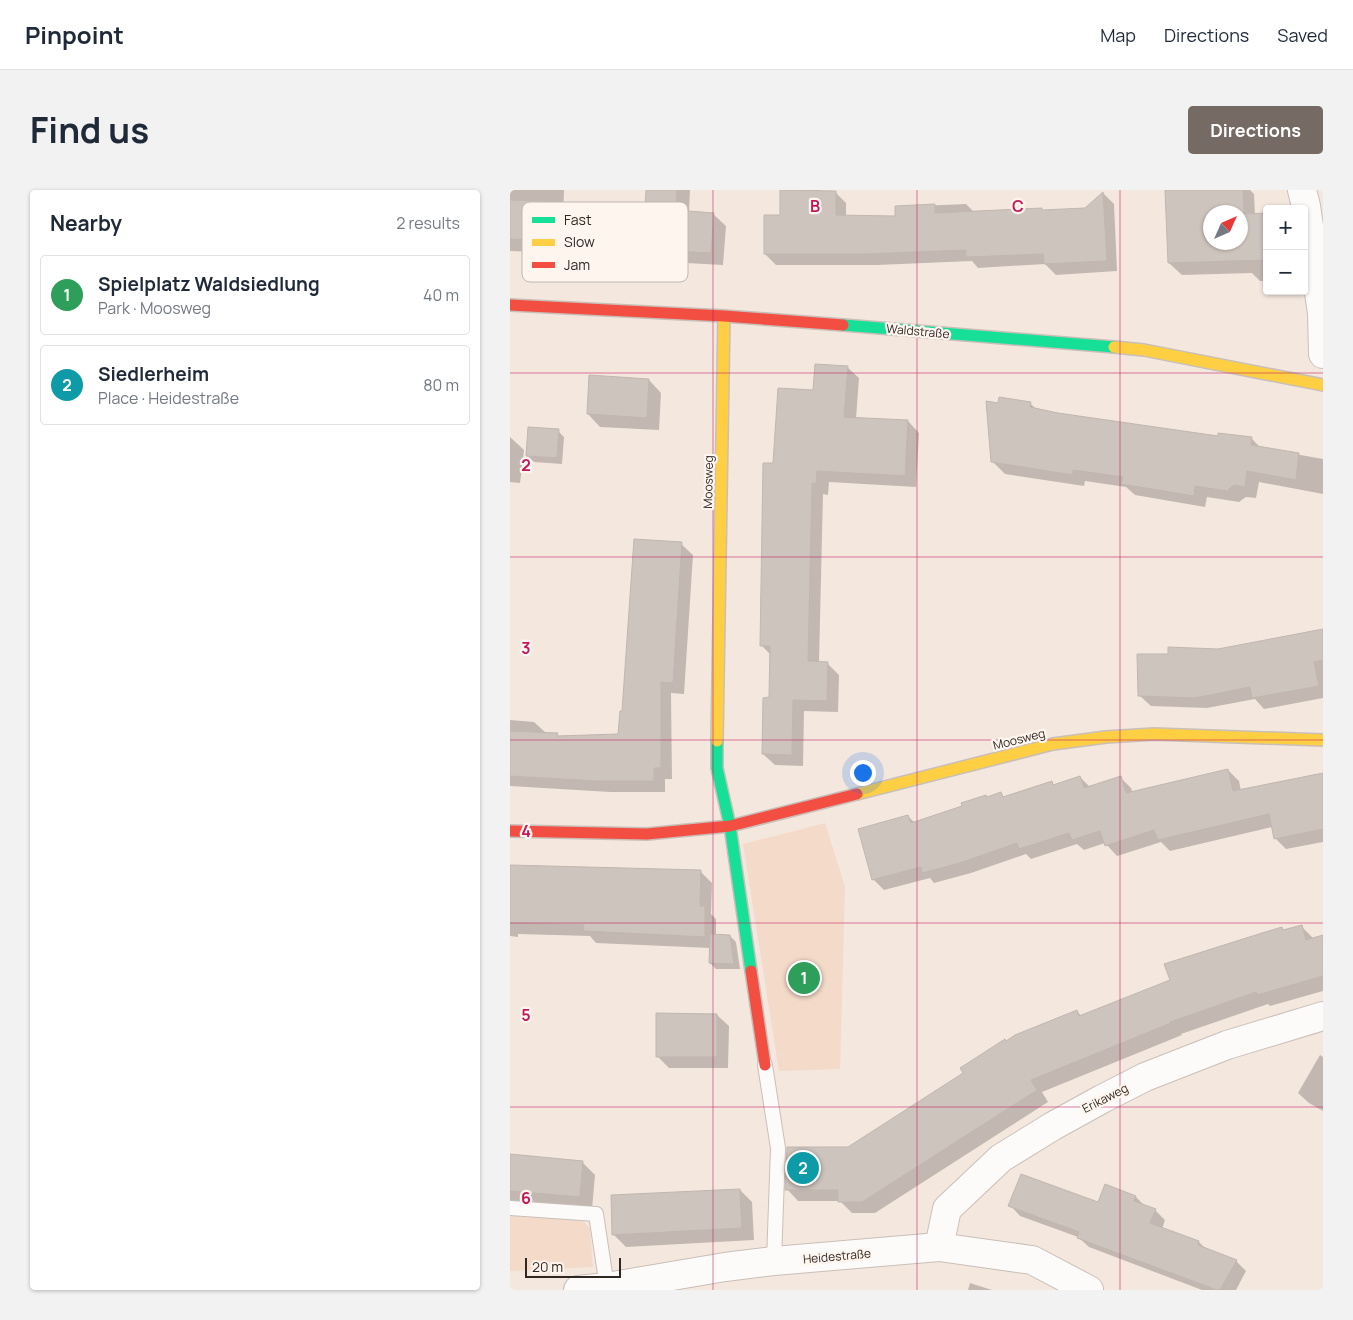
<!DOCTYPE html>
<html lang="en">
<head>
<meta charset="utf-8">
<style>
	:root { --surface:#fff; --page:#f2f2f3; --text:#1f2937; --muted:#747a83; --line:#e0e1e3; --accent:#756a64 }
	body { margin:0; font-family:Manrope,sans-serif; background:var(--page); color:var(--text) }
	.controls { position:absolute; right:15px; top:15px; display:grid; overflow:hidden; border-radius:5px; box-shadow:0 1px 4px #0004 }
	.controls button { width:45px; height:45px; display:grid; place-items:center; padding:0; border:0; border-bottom:1px solid var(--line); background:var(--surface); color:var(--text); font:25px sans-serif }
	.compass { position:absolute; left:693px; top:15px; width:45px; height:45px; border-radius:50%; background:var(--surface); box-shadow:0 1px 4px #0004; rotate:45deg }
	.scale { position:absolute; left:15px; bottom:12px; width:96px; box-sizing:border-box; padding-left:5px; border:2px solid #302722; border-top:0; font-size:14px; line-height:18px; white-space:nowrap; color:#302722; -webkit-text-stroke:4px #fef5ef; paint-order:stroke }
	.you { position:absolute; left:352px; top:582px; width:18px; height:18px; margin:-12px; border:4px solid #fff; border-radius:50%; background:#1a73e8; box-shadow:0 0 0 8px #1a73e833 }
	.badge { display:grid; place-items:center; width:32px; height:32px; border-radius:50%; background:var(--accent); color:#fff; font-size:16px; font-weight:700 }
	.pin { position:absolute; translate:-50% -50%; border:2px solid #fff; box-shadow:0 1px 5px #0006 }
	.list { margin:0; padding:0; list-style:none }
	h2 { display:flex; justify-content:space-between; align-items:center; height:65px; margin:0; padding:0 20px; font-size:21px }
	h2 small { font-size:16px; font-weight:400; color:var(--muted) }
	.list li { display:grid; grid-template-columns:32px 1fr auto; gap:15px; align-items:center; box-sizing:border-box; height:80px; margin:0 10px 10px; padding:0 10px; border:1px solid var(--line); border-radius:5px }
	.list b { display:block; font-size:19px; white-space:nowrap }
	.list p { margin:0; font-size:16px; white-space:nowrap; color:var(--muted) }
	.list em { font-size:16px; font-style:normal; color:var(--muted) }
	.map { position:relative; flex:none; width:813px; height:1100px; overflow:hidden; border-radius:5px }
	header { display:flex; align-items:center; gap:30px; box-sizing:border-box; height:70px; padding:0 25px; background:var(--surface); border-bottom:1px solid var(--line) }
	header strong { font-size:24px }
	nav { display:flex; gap:28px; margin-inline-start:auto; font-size:18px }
	.intro { display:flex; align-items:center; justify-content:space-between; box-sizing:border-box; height:120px; padding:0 30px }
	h1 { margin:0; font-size:35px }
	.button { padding:12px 22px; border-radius:5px; background:var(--accent); color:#fff; font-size:18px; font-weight:700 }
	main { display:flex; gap:30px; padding:0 30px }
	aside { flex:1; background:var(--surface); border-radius:5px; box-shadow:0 1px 4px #0004 }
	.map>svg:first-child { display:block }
	.green { fill:#f4dac9 }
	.shadow { fill:#0003; fill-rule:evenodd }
	.building { fill:#cec4be; stroke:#c1b7b0; fill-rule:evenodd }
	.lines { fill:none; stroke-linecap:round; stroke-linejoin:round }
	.lane-casing { stroke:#c9bfb9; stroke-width:16 }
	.street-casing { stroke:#c9bfb9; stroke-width:30 }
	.fast-casing { stroke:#c9bfb9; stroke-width:14 }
	.slow-casing { stroke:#c9bfb9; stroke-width:14 }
	.jam-casing { stroke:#c9bfb9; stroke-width:14 }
	.lane { stroke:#fdfbfa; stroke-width:14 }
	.street { stroke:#fdfbfa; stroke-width:28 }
	.fast { stroke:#16e098; stroke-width:11 }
	.slow { stroke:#ffcf43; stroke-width:11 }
	.jam { stroke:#f24e42; stroke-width:11 }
	.grid { fill:none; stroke:#c2185b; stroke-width:1; stroke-opacity:0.55 }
	.labels { text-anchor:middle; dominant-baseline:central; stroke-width:4.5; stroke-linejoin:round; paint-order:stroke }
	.street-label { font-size:12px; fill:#302722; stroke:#fef5ef }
	.key { fill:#fef5ef; stroke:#c0b7b2; stroke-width:1 }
	.key-label { font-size:14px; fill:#302722 }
	.grid-label { font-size:16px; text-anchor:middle; font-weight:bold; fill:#c2185b; stroke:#fef5ef; stroke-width:4.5; stroke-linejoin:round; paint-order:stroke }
</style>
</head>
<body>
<header>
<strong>Pinpoint</strong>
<nav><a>Map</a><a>Directions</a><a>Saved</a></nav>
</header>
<div class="intro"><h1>Find us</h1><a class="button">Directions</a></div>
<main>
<aside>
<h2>Nearby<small>2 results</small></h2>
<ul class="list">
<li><span class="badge" style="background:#2e9e5b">1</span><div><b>Spielplatz Waldsiedlung</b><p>Park · Moosweg</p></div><em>40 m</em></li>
<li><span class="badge" style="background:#0f9aa8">2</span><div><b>Siedlerheim</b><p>Place · Heidestraße</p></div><em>80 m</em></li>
</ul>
</aside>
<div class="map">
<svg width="813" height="1100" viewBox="0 0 813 1100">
	<rect width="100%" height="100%" fill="#f4e7de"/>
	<!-- green -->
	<g class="green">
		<path d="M315,633L335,697L330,879L269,881L233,654Z"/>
		<path d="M0,1023L66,1028L74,1032L80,1038L83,1077L0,1081Z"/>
	</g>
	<!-- shadow -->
	<g class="shadow">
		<path d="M0,0H54L52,63L0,61Z"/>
		<path d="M137,0H180L179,22L203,24L216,36L213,75L102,69L89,56L136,20Z"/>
		<path d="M272,0H309V2H325L336,13V26L387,27L386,17L456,14L464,22L531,19L533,21L575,20L593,3L604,14L607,81L546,85L535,74L468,78L462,71L367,75H266L255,64L272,27Z"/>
		<path d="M656,0H740L744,4L745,25L757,24V91H750L742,83L672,85L659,73ZM701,22H731V52H701Z"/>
		<path d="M337,177L349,188L346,229L398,231L409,243L406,297L319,292L318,305L313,304L309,473H317L329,485L328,522L294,521L293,576L265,575L253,564L260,509L261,465L252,456L264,275L304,202Z"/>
		<path d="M139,190L151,203L149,240L90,237L78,224Z"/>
		<path d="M520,213L527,220L709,248L742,249L751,258L813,269V304L749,292L746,308L736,307L729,312L697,307L695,317L625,305L616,297L575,291L574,296L495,284L483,272L490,214Z"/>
		<path d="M48,241L54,247L52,274L24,272L17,266Z"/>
		<path d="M0,247L14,260L10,293L0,292Z"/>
		<path d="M171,354L183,365L174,504L161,503L162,589H155V602H100L0,596V530L24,532L36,543L47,545L50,548L110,545L113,523Z"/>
		<path d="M813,441V508L754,519L745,509L697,518L641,516L629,505L659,466L709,460Z"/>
		<path d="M718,580L729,591L731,601L813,584V652L776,659L765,648L762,637L660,661L651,652L607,666L595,653L574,660L567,654L521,669L516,664L461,683L424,693L420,688L374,700L363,689L398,626L405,633L491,604L494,607L541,592L545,596L570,587L580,597L610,587L621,598L623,603Z"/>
		<path d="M0,676L190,681L202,693L201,724L206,729V746H220L226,752L230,779H206L200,773V758L86,753L80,746L8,744V747L0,746Z"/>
		<path d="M791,736L804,749L813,746V801L760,816L758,814L671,844L672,845L532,902L538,912L365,1023H342L330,1011H288L277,999L455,883L496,852L567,821L572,827L661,791L772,739L774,741Z"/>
		<path d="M207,825L219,836L218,878H159L147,866Z"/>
		<path d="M810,865L813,867V921L799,913L788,903Z"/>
		<path d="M0,965L72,972L85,985L82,1019L0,1012Z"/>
		<path d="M230,1000L242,1012L244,1050L116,1057L103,1044Z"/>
		<path d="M626,1007L636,1017L645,1020L655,1030L652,1039L689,1052L696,1059L726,1071L736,1081L726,1100H692L579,1057L568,1047L510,1026L500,1015L588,1014Z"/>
		<path d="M460,1093L482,1100H458Z"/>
	</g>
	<!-- building -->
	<g class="building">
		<path d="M136,0H167L166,20L204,23L201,63L88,57L91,15L135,18Z"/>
		<path d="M270,0L326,1V25L385,26V16L425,14V23L532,18V20L575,18L593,2L597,71L534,74L533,64L456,67V60L355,64H254V25H270Z"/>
		<path d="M655,0H733L734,24L757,23V70L658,73ZM700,22H730V52H700Z"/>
		<path d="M0,10L41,11L39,51L0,49Z"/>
		<path d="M305,174L338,176L334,227L398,230L395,286L307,281L306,294L302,293L298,471L318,472L317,511L283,510L282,565L252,564L253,508L259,507L260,456H250L253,273H263L268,198L303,200Z"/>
		<path d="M79,185L139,189L137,228L77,224Z"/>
		<path d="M489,207L521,212L520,217L548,223L708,246V243L742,247L741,255L789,263L786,290L737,281L735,297L724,295L717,301L685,296L684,306L611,294L613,287L563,280V285L481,272L476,211L488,213Z"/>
		<path d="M18,237L49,239L47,268L16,266Z"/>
		<path d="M124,349L172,352L163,493L151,492V578H144V591H88L0,586V541L48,543L47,546L108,544L110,521H112Z"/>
		<path d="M813,439V470L804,472L809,496L742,508L740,497L685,508L628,506L627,464H658V457L708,459Z"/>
		<path d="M718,579L723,601L813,583V639L764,649L759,624L648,650L644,640L595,656L590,641L562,650L559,643L509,659L507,653L450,673L412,683L411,677L362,690L348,639L398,625L401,633L452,616L451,613L476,605L477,607L491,602L493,607L542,591L543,595L570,586L574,598L611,586L616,603Z"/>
		<path d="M0,675L191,680L190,716H195V747L73,741L74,735L0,733Z"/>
		<path d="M792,735L796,750L813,745V786L747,805L746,802L660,832L661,833L521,890L527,900L352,1012H328V1000H275L277,957H338L453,883L450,878L495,849L496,851L505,845L567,820L569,826L660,790L654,774L752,743L772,737L773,740Z"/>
		<path d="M200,744L220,745L224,774L199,773Z"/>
		<path d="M146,823L207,824V867H146Z"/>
		<path d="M0,964L73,971L70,1007L0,1001Z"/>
		<path d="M511,984L588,1012L595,994L626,1006L624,1011L646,1019L640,1033L689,1051L688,1055L727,1070L710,1100H707L567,1048L569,1042L498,1016Z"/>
		<path d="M230,999L232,1038L102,1045L101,1005Z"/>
	</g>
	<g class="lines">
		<!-- lane casing -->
		<g class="lane-casing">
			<g id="lane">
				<path d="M255,875L268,958L264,1071"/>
				<path d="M0,1018L86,1024L97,1097"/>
			</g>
		</g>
		<!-- street casing -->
		<g class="street-casing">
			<g id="street">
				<path d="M792,0L796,16L812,123L813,164"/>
				<path d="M429,1057L437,1019L491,968L543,936L592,909L635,887L717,855L813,826"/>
				<path d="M68,1100L97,1097L215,1077L264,1071L429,1057L522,1070L579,1100"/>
			</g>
		</g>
		<!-- fast casing -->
		<g class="fast-casing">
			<g id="fast">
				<path d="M333,135L604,157"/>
				<path d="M207,551V578L220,636L241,781"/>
			</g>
		</g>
		<!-- slow casing -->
		<g class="slow-casing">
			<g id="slow">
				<path d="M604,157L634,160L813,195"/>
				<path d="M207,551L214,126"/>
				<path d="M347,604L543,554L596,547L644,544L813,550"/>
			</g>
		</g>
		<!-- jam casing -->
		<g class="jam-casing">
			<g id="jam">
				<path d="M0,115L214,126L333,135"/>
				<path d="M0,641L137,644L220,636L347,604"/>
				<path d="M241,781L255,875"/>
			</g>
		</g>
		<!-- lane -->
		<use href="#lane" class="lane"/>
		<!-- street -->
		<use href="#street" class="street"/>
		<!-- fast -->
		<use href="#fast" class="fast"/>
		<!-- slow -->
		<use href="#slow" class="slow"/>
		<!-- jam -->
		<use href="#jam" class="jam"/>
	</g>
	<!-- grid -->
	<path class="grid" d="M203,0V1100M407,0V1100M610,0V1100M0,183H813M0,367H813M0,550H813M0,733H813M0,917H813"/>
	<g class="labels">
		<!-- street labels -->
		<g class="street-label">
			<text transform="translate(408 141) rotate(5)">Waldstraße</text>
			<text transform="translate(198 292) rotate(-89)">Moosweg</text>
			<text transform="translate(509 549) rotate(-14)">Moosweg</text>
			<text transform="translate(595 908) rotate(-27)">Erikaweg</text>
			<text transform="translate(327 1066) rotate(-5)">Heidestraße</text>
		</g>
	</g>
	<!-- legend -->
	<rect x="12" y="12" width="166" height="80" rx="8" class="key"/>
	<rect x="22" y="27" width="23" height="6" fill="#16e098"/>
	<rect x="22" y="49" width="23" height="7" fill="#ffcf43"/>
	<rect x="22" y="72" width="23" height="6" fill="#f24e42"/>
	<g class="key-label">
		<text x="54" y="35">Fast</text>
		<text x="54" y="57">Slow</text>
		<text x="54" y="80">Jam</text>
	</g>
	<g class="grid-label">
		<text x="305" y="22">B</text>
		<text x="508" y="22">C</text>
		<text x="16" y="281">2</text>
		<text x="16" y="464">3</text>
		<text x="16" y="647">4</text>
		<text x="16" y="831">5</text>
		<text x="16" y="1014">6</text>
	</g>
</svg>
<div class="controls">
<button>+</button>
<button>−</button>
</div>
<svg class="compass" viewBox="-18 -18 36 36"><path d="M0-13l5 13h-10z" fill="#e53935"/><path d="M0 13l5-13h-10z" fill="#747a83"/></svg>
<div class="scale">20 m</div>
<div class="you"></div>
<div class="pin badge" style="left:294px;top:788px;background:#2e9e5b">1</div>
<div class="pin badge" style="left:293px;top:978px;background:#0f9aa8">2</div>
</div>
</main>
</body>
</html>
